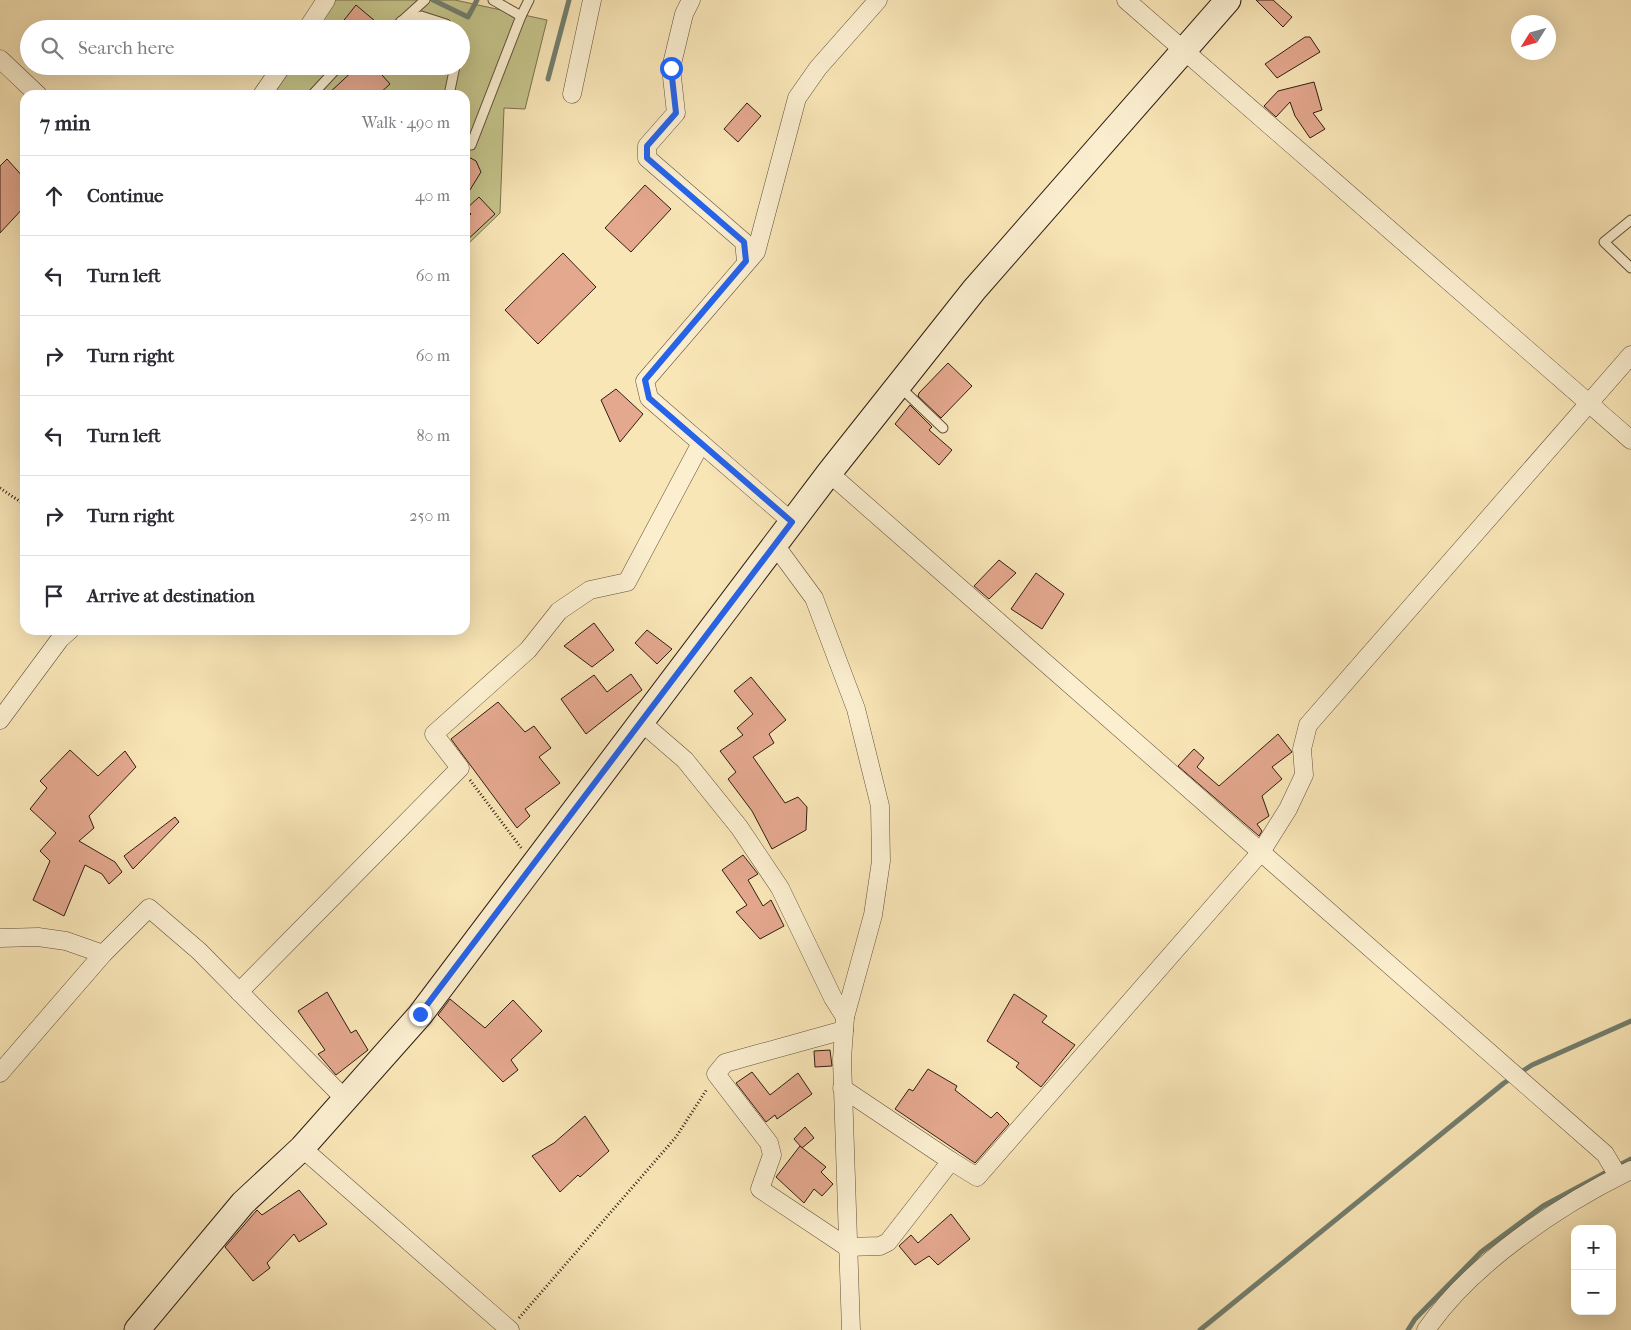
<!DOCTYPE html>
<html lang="en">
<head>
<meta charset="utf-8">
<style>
	:root { --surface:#fff; --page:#f2f2f3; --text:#2b2b33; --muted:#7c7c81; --line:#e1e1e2 }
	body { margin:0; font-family:"IM FELL French Canon",serif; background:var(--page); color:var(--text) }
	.controls { position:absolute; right:15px; bottom:15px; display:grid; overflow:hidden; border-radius:10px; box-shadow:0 5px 20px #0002 }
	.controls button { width:45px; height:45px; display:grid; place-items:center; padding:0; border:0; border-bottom:1px solid var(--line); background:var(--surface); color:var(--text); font:25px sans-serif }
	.compass { position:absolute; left:1511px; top:15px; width:45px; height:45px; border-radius:50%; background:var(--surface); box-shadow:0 5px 20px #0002; rotate:233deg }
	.stop { position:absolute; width:15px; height:15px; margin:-11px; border:4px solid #2563eb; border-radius:50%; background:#fff }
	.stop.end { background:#2563eb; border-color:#fff; box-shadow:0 1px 5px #0008 }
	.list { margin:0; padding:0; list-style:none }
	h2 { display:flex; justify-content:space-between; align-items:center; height:65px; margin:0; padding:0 20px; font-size:21px }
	h2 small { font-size:16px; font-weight:400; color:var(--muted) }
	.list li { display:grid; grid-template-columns:32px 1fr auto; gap:15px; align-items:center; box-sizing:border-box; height:80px; padding:0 20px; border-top:1px solid var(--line) }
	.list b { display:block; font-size:19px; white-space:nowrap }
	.list em { font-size:16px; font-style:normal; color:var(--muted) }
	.icon { flex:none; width:28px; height:28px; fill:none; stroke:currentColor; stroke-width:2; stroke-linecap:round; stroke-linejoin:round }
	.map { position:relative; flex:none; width:1631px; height:1330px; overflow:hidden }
	.search { position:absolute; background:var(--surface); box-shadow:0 5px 20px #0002; left:20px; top:20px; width:450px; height:55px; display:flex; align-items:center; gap:12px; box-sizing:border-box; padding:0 18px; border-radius:28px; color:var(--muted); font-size:19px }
	.panel { position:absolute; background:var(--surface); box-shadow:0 5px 20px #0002; left:20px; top:90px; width:450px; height:545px; border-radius:15px }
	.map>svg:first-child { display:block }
	.green { fill:#c4c38a; stroke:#7a704e }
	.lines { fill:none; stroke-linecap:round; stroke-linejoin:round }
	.stream { stroke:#727f6f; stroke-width:5 }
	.building { fill:#e4a88f; stroke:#301d13 }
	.lane-casing { stroke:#624f3c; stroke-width:11 }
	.street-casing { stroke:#624f3c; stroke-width:19 }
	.secondary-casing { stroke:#301d13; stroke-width:27 }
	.path { stroke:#301d13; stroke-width:3; stroke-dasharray:1 2.5; stroke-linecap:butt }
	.lane { stroke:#fbefd0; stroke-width:9 }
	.street { stroke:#fbefd0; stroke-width:18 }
	.secondary { stroke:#fbefd0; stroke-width:25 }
	.route { stroke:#2563eb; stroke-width:6 }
</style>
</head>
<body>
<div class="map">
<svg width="1631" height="1330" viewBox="0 0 1631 1330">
	<rect width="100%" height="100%" fill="#f9e6b7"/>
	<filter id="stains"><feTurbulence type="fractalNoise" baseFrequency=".004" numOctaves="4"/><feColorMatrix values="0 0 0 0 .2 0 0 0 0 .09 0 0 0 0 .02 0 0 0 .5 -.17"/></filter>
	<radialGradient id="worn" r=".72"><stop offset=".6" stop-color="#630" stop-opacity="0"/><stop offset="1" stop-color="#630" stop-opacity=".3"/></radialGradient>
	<!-- green -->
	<path class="green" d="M335,0H455L547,20L525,109L504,108L500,213L465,247V95H269L289,66H461V29H315Z"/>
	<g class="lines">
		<!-- stream -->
		<g class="stream">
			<path d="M433,0L468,17L477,0"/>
			<path d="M548,79L569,0"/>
			<path d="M1200,1330L1504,1083L1532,1065L1631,1021"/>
			<path d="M1408,1330L1415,1319L1481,1252L1543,1206L1631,1159"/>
		</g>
	</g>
	<!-- building -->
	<g class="building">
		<path d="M1256,0H1273L1292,17L1283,27Z"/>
		<path d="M356,5L375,21L369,29H337Z"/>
		<path d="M1305,37H1310L1320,52L1277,78L1265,64Z"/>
		<path d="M358,66H374L390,84L378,95H327Z"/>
		<path d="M1314,82L1322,110L1313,113L1325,129L1310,138L1295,116L1290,102L1276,117L1264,106L1278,91Z"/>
		<path d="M747,103L761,116L738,142L724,129Z"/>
		<path d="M465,155L476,161L481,172L465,198Z"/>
		<path d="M7,159L25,179V206L0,233V166Z"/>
		<path d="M645,185L671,209L631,252L605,228Z"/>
		<path d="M479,197L495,214L465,242V220L471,214L466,209Z"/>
		<path d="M563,253L596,287L538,344L505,310Z"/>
		<path d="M948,363L972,386L941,418L918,396L919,393Z"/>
		<path d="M616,389L643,414L620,442L601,400Z"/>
		<path d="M910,405L932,427L929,430L952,450L939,465L895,424Z"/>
		<path d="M999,560L1016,573L989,599L974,586Z"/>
		<path d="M1036,573L1064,594L1042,629L1011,609Z"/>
		<path d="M594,623L614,650L592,667L564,646Z"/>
		<path d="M647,630L672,649L657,664L635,643Z"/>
		<path d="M631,674L642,690L586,734L561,699L594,675L607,692Z"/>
		<path d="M751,677L786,720L769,734L774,743L753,757L785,803L798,797L807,807L806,830L772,849L752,811L728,779L736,772L720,751L743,735L737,728L753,714L734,691Z"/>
		<path d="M498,702L525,732L534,726L551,748L539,757L560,783L525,809L530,816L517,828L451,739Z"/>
		<path d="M1278,734L1292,752L1272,767L1282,779L1262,796L1269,816L1257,824L1262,831L1259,836L1178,766L1194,749L1204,758L1197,767L1219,786Z"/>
		<path d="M70,750L98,776L125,751L136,767L89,816L94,828L79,841L115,862L122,872L109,884L102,874L85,865L64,916L33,900L50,861L40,851L56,833L30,809L47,788L40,781Z"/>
		<path d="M175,817L179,822L133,869L124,856Z"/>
		<path d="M743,855L758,874L748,880L763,906L771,900L784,926L760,939L736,912L747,905L722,870Z"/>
		<path d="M327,992L351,1033L356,1030L368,1050L336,1075L318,1054L325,1050L298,1011Z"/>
		<path d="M1014,994L1047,1016L1042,1022L1075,1045L1041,1087L1016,1067L1019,1063L987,1041Z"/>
		<path d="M450,999L485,1028L513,1000L542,1031L511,1060L518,1070L503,1082L438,1015Z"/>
		<path d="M830,1050L832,1066L815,1067L814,1051Z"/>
		<path d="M928,1069L957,1086L955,1090L991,1118L997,1112L1009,1124L975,1163L895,1109L909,1089L913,1091Z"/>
		<path d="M752,1072L770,1095L798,1073L812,1094L777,1119L775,1115L766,1122L736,1083Z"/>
		<path d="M585,1116L609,1151L580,1177L578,1175L560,1192L532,1156L554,1143Z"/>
		<path d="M805,1127L814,1138L802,1148L794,1139Z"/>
		<path d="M800,1146L826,1167L821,1172L833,1184L822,1196L814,1189L804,1203L776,1177Z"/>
		<path d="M299,1190L327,1224L299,1242L294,1234L267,1263L270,1268L253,1281L225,1247L257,1210L262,1215Z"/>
		<path d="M951,1214L970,1239L938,1265L929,1256L915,1265L899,1246L911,1235L918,1243Z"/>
	</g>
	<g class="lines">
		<!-- lane casing -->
		<g class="lane-casing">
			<g id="lane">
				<path d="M521,16L529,0"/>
				<path d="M401,21L421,16L446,24L449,29"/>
				<path d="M393,29L425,0"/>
				<path d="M312,95L339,66"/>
				<path d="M449,95L455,66"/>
				<path d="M465,144L471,145L521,16L493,0"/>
				<path d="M1631,220L1604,242L1631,268"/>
				<path d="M900,387L943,428"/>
			</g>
		</g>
		<!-- street casing -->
		<g class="street-casing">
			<g id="street">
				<path d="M691,0L684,14L671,68L676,113L647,146V158L744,242L746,261"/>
				<path d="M1126,0L1631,440"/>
				<path d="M307,29L326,0"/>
				<path d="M0,59L38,95"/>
				<path d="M572,94L592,0"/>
				<path d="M262,95L282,66"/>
				<path d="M829,473L1605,1154L1618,1176"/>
				<path d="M792,522L649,398L645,381L756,252L797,98L818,68L878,0"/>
				<path d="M775,545L814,598L856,709L880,806L881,861L873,915L845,1017L842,1059L851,1330"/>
				<path d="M0,720L60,639L70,630"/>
				<path d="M641,722L685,760L739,827L780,888L833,998L845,1017"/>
				<path d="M0,938L38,937L66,941L103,954"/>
				<path d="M239,992L460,768L434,734L528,650L559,611L590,590L627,582L701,443"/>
				<path d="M844,1030L725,1063L716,1074L769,1143L772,1155L760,1189L847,1247L880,1246L888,1242L951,1161L977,1177L1261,852L1288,809L1304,775L1302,749L1308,725L1631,355"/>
				<path d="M0,1073L103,954L149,908L199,951L346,1100"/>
				<path d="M842,1088L951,1161"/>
				<path d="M302,1148L510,1330"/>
				<path d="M1426,1330C1471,1264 1559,1205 1631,1170"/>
			</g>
		</g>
		<!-- secondary casing -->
		<g class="secondary-casing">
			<path id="secondary" d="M137,1330L243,1203L302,1148L420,1015L829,473L974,290L1228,0"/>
		</g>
		<!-- path -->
		<g class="path">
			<path d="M0,488L25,505"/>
			<path d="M470,780L522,849"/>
			<path d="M519,1318L676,1137L707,1089"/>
		</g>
		<!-- lane -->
		<use href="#lane" class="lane"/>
		<!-- street -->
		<use href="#street" class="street"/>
		<!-- secondary -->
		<use href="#secondary" class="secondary"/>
	</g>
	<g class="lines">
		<!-- route -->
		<path class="route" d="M420,1014L792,522L649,398L645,380L746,261L744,242L647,158V146L676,113L671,68"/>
	</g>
	<rect width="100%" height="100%" filter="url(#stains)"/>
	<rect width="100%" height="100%" fill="url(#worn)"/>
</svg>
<div class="controls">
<button>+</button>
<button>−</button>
</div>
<svg class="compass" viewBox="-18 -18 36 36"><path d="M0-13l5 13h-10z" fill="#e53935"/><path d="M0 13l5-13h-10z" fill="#7c7c81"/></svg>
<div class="stop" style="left:671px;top:68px"></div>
<div class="stop end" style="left:420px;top:1014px"></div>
<div class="search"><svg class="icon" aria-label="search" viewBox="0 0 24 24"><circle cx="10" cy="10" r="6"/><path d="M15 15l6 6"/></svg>Search here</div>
<section class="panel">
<h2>7 min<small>Walk · 490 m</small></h2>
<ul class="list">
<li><svg class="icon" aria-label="ahead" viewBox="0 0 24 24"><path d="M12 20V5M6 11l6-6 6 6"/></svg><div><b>Continue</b></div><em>40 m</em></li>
<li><svg class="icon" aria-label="left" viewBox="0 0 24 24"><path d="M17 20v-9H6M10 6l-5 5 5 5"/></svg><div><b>Turn left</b></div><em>60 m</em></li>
<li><svg class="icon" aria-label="right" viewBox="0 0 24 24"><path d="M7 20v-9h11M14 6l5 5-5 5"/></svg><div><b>Turn right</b></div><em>60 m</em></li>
<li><svg class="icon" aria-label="left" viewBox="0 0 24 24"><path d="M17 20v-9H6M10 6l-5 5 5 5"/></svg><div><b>Turn left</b></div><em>80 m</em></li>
<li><svg class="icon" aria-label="right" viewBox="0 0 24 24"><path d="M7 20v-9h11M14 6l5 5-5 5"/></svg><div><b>Turn right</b></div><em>250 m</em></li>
<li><svg class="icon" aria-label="arrive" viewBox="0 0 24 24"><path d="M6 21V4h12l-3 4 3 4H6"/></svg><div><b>Arrive at destination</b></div></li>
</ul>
</section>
</div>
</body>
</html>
